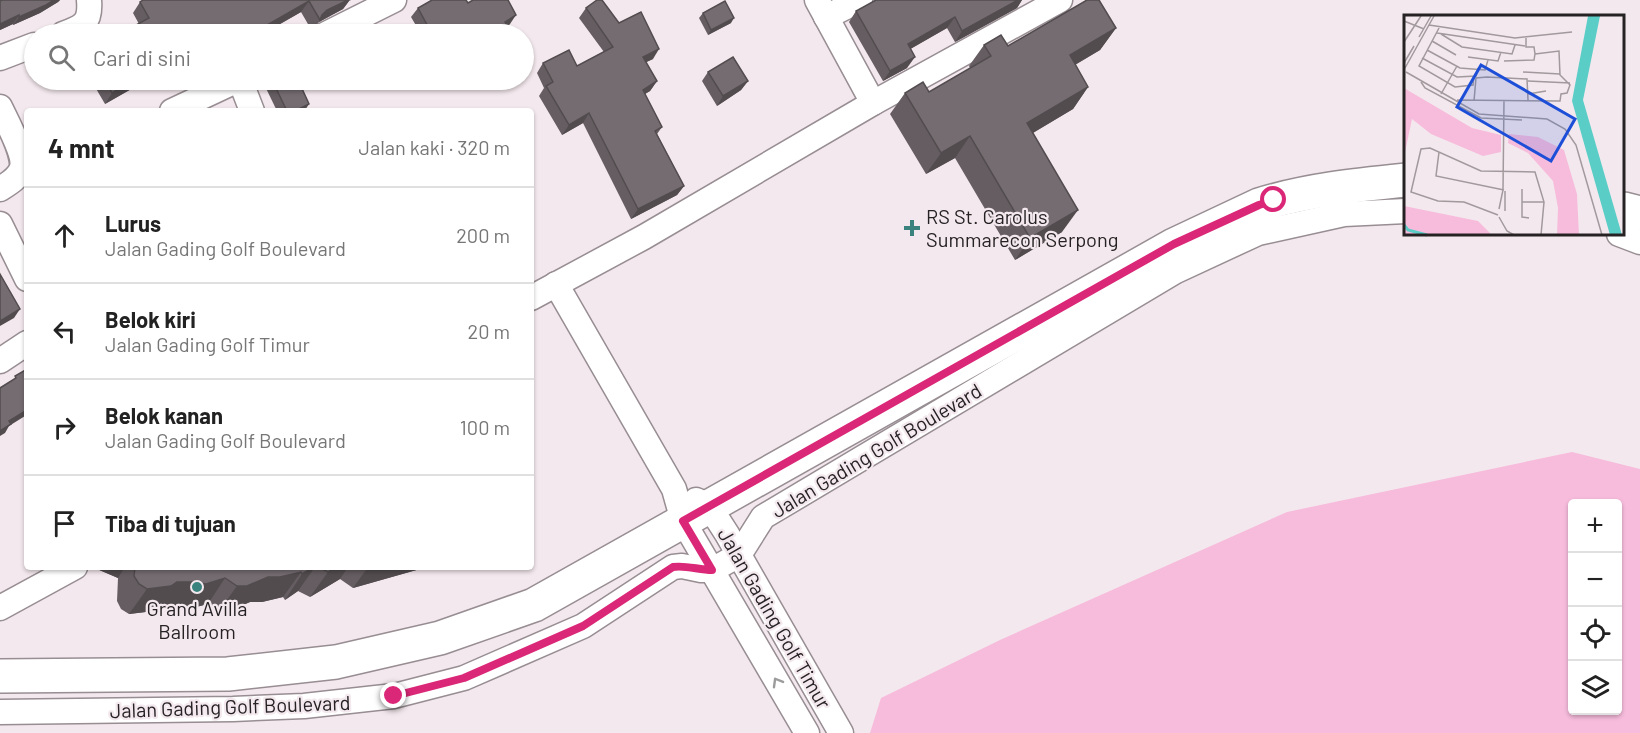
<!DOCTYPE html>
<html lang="id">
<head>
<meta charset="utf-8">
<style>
	:root { --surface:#fff; --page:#f6f6f6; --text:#222; --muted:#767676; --line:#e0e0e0 }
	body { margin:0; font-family:Barlow,sans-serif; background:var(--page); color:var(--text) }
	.controls { position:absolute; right:18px; bottom:18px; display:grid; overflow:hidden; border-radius:6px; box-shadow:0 2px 4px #0004 }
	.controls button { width:54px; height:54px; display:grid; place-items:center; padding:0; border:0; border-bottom:2px solid var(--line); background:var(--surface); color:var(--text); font:30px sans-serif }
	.stop { position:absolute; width:18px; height:18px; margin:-14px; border:4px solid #db2777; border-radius:50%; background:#fff }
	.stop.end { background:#db2777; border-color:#fff; box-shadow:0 2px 6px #0008 }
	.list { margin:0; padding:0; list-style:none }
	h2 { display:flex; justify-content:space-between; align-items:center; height:78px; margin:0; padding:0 24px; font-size:26px }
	h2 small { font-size:20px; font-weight:400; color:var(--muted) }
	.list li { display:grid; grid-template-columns:39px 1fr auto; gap:18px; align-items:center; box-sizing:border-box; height:96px; padding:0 24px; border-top:2px solid var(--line) }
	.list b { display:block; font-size:22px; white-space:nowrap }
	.list p { margin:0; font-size:20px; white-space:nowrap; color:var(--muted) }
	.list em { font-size:20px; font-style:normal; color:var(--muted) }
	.icon { flex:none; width:33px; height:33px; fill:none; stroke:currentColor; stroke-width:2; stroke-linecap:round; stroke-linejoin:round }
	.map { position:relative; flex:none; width:1640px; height:733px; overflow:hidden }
	.search { position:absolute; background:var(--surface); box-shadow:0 2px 4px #0004; left:24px; top:24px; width:510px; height:66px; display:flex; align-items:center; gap:15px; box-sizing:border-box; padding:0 21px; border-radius:33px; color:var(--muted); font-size:22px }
	.panel { position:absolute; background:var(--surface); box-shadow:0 2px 4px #0004; left:24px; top:108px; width:510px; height:462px; border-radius:6px }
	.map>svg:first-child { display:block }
	.green { fill:#f7bcdc; fill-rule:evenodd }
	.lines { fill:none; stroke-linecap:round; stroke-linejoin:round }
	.street-casing { stroke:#978d92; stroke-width:27 }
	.secondary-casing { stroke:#978d92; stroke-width:36 }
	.street { stroke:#fff; stroke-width:24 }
	.secondary { stroke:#fff; stroke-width:33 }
	.wall { fill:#655d61 }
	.shaded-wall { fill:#524c4f }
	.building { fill:#756c71; stroke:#524c4f; stroke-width:1.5 }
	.oneway { stroke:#9d9c9c }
	.route { stroke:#db2777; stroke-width:8 }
	.poi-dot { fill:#3a827d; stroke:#f3e8ed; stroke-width:2 }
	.labels { text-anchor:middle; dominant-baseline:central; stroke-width:4.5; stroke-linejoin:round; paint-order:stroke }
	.poi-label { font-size:20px; fill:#262224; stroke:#f3e8ed; text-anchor:start }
	.street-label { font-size:20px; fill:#262224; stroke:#f3e8ed }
	.inset-river { fill:none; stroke:#5acdc7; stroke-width:3 }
	.inset-road { fill:none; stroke:#a1999d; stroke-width:1.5 }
	.view { fill:#1d4ed8; fill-opacity:0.15; stroke:#1d4ed8; stroke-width:3 }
	.inset-edge { fill:none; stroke:#262224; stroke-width:3 }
</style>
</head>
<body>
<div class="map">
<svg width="1640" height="733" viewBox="0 0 1640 733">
	<rect width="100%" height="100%" fill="#f3e8ed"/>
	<!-- green -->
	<path class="green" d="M1572,452L1640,469V733H870L881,698L1000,640L1287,512ZM1572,504H1618V710H1572Z"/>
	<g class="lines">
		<!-- street casing -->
		<g class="street-casing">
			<g id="street">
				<path d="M817,0L873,103"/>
				<path d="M826,17L860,0"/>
				<path d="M63,34C83,27 91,23 89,0"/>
				<path d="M326,34L394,0"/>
				<path d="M0,58L34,45"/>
				<path d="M240,80L252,111"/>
				<path d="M0,107C6,120 27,158 21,170C17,179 8,184 0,189"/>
				<path d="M172,111L238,80"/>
				<path d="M0,224L27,279"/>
				<path d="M1619,234L1640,242"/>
				<path d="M556,284L674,489L683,521L807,733"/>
				<path d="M531,298L644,237L873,103L1060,0"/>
				<path d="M0,361L27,343"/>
				<path d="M696,500L709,506L727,534L841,733"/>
				<path d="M0,608L75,567"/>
				<path d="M0,712L233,709L304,706L394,696L464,678L583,626L673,567L682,566L701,570H712L739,555L763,517L1176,271L1258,233L1344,214L1406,211"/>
			</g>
		</g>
		<!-- secondary casing -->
		<g class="secondary-casing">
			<g id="secondary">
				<path d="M1624,209L1640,213"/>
				<path d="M0,676L228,674L336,662L440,638L534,605L1174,245L1259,205C1307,190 1357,185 1406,180"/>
			</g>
		</g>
		<!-- street -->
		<use href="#street" class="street"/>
		<!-- secondary -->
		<use href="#secondary" class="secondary"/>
	</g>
	<!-- wall -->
	<g class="wall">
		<path d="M2,0H60L58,2L40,13L13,25V24L0,30V1Z"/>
		<path d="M875,0H1022L1017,8L955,42L947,28L910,49L907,68L883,81L849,22L856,11L874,2Z"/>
		<path d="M349,1L343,9L319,22L312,31L301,12L263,34L139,24L133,13L140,2Z"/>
		<path d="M468,3L510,24L507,26L511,34H421L411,17L418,8Z"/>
		<path d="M586,8L619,23L653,59L646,62L657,81L650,91L645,94L662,127L657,134L684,186L677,195L631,219L583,123L562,135L539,96L544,88L537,73L543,63L577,66L604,52L579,18Z"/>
		<path d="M703,13L731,23L708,35L699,18Z"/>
		<path d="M1116,28L1100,50L1075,65L1088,87L1073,109L1033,133L1062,232L1015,260L955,158L926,174L890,114L905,93L929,92L970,68L969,66L984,45L1008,46Z"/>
		<path d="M708,72L748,81L741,90L717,106L702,81Z"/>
		<path d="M91,80H147L105,104Z"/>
		<path d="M262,80H298L309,104L304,111H277Z"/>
		<path d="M332,80H356L355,81L337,90Z"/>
		<path d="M98,567H427L353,588L340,579L310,597L298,591L285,600L283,597L262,602H250L229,611H219L208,604L188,609L178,607L159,608L154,611L129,614L121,609L117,601L118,578L97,569Z"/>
	</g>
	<!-- shaded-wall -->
	<g class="shaded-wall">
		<path d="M54,0H60L58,2L40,13L13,25L19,17Z"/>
		<path d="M345,0H351L349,1L343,9L319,22L322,15L327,10Z"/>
		<path d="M1018,0H1022L1017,8L955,42L962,31Z"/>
		<path d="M309,1L301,12L262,34L260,29Z"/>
		<path d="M19,15L13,24L0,30V24Z"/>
		<path d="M516,15L510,24L498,31L505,22Z"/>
		<path d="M955,17L947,28L900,55L908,44Z"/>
		<path d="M734,18L731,23L708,35L711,30Z"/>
		<path d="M484,26L479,34H469Z"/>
		<path d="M1116,28L1100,50L1054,77L1070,55Z"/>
		<path d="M659,49L653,59L636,67L643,57Z"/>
		<path d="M915,57L907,68L883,81L890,71Z"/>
		<path d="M135,80H147L105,104L112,93Z"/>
		<path d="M343,80H356L355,81L337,90Z"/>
		<path d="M657,81L650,91L636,99L643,90Z"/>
		<path d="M748,81L741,90L717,106L723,96Z"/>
		<path d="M1088,87L1073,109L1012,145L1027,123Z"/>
		<path d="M309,104L304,111H295Z"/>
		<path d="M589,113L583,123L562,135L569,125Z"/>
		<path d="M970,136L955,158L926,174L941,153Z"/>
		<path d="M684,186L677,195L631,219L638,209Z"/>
		<path d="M1078,210L1062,232L1015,260L1030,238Z"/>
		<path d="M20,309L14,318L0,326V321Z"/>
		<path d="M27,410V414L25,416L9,426L5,433L0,436V431L9,421Z"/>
		<path d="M98,567H125L118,578L97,569Z"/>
		<path d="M315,567L298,591L285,600L302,574Z"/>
		<path d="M335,567H348L340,579L310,597L328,572Z"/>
		<path d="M368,567H427L353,588Z"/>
		<path d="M301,572L283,597L262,602H250L229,611H219L237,586L268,577Z"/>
		<path d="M225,578L208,604L188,609L178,607L159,608L154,611L129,614L147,589L177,582Z"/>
	</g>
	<!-- building -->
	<g class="building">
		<path d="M2,0H54L46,5L19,17V15L0,24V1Z"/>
		<path d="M143,0H348L327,10L322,15L320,20L309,1L260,29L263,34H120L149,18L140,2Z"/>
		<path d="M432,0H466L468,3L473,0H508L516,15L505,22L511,34H489L484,26L469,34H432L418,8Z"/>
		<path d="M597,0H602L619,23L641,12L659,49L643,57L657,81L643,90L662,127L655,131L684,186L638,209L589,113L569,125L546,86L553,82L543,63L569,50L577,66L613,47L586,8Z"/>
		<path d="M876,0H1018L962,31L955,17L908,44L915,57L890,71L856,11Z"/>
		<path d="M1087,0H1099L1116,28L1070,55L1088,87L1027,123L1078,210L1030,238L970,136L941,153L905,93L923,82L929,92L991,56L984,45L1001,35L1008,46Z"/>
		<path d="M725,1L734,18L711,30L703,13Z"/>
		<path d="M363,25L368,34H345Z"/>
		<path d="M733,57L748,81L723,96L708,72Z"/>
		<path d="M105,80H135L112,93Z"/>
		<path d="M272,80H298L309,104L295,111H287Z"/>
		<path d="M0,274L20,309L0,321Z"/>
		<path d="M27,369V410L9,421L11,424L0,431V388L16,378L15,376Z"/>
		<path d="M135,567H314L302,574L301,572L280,577H268L247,586H237L225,578L206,584L195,582H177L171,586L147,589L139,584L134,576Z"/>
		<path d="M318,567H335L328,572Z"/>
	</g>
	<!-- one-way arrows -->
	<defs><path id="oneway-chevron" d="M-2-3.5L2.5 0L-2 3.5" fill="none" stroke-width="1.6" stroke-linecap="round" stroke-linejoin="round" transform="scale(1.5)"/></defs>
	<use class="oneway" href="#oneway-chevron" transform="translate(777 682) rotate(-120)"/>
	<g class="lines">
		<!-- route -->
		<path class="route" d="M394,696L464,678L583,626L673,567C686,565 699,570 712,570L683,521L1174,244L1259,205L1274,200"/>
	</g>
	<!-- markers -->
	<g class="poi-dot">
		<path d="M909 219h6v6h6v6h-6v6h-6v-6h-6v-6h6z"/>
		<circle cx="197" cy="587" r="6"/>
	</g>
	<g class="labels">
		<!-- poi labels -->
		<g class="poi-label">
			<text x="926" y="216">RS St. Carolus<tspan x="926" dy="23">Summarecon Serpong</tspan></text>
			<text x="197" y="608" text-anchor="middle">Grand Avilla<tspan x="197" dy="23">Ballroom</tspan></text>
		</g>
		<!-- street labels -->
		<g class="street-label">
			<text transform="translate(876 450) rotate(-31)">Jalan Gading Golf Boulevard</text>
			<text transform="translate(775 618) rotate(60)">Jalan Gading Golf Timur</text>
			<text transform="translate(230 706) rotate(-2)">Jalan Gading Golf Boulevard</text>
		</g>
	</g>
	<!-- overview -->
	<g transform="translate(1404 15)">
		<rect width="220" height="220" fill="#f3e8ed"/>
		<path d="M0,73L68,113L97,120V137L79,141L27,119L8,104L0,142ZM105,119L134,122L160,135L173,179L175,220H153L154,193L149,166L124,138L104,128ZM0,191L74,206L88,220H0Z" fill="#f7bcdc"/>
		<path d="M184,1H196L179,85L218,220H206L168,86Z" fill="#5acdc7"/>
		<path class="inset-river" d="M0,210L4,215L23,220"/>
		<path class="inset-road" d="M0,6L20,14M25,10L111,23L168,17M35,13L15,51L51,72L69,70L70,61M33,18L121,31M37,19L58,32L108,39L111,30M15,22L27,1M122,23V32H130L131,39M28,26L52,40M0,27L17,1M23,35L56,53L81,55L84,45M64,42L94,46L97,37M18,43L53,62L72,61L74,53M100,46L130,45L131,39M0,48L10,31M1,53L30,1M2,57L75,99L143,104L161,114L172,130L198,220M119,57L156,59M124,66L166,68M17,67L21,73L77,103L118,105M37,79L53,51M124,79L142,76M53,85L156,86L157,79L163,78L166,70L156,60L155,36L131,39M70,86L72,63L83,62L123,64L124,85M35,137L32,161L100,175M118,174V202L125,203M101,176V196M118,187H140M95,194L99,175L100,85M94,200L60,187L34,186L7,177L17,134L26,133L77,156L131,157L140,187L137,220M95,202L103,216L110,220"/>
		<path class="view" d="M77,50L171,104L147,146L53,92Z"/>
		<rect width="220" height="220" class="inset-edge"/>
	</g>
</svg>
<div class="controls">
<button>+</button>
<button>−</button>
<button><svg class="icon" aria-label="locate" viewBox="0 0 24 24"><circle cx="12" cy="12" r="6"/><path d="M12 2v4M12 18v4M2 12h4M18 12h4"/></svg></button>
<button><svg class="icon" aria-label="layers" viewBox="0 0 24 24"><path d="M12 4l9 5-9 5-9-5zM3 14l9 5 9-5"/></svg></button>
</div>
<div class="stop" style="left:1274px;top:200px"></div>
<div class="stop end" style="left:394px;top:696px"></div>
<div class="search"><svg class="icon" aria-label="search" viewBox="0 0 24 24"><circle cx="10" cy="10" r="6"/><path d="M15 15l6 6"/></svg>Cari di sini</div>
<section class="panel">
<h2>4 mnt<small>Jalan kaki · 320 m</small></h2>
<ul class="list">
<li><svg class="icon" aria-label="ahead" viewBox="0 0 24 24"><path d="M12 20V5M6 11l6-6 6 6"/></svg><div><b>Lurus</b><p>Jalan Gading Golf Boulevard</p></div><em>200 m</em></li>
<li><svg class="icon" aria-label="left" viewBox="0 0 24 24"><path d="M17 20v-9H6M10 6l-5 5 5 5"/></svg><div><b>Belok kiri</b><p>Jalan Gading Golf Timur</p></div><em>20 m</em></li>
<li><svg class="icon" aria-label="right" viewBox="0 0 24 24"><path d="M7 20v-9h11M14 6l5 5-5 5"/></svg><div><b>Belok kanan</b><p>Jalan Gading Golf Boulevard</p></div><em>100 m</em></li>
<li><svg class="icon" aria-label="arrive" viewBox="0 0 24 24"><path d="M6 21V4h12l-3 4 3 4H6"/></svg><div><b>Tiba di tujuan</b></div></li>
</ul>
</section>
</div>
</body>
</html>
